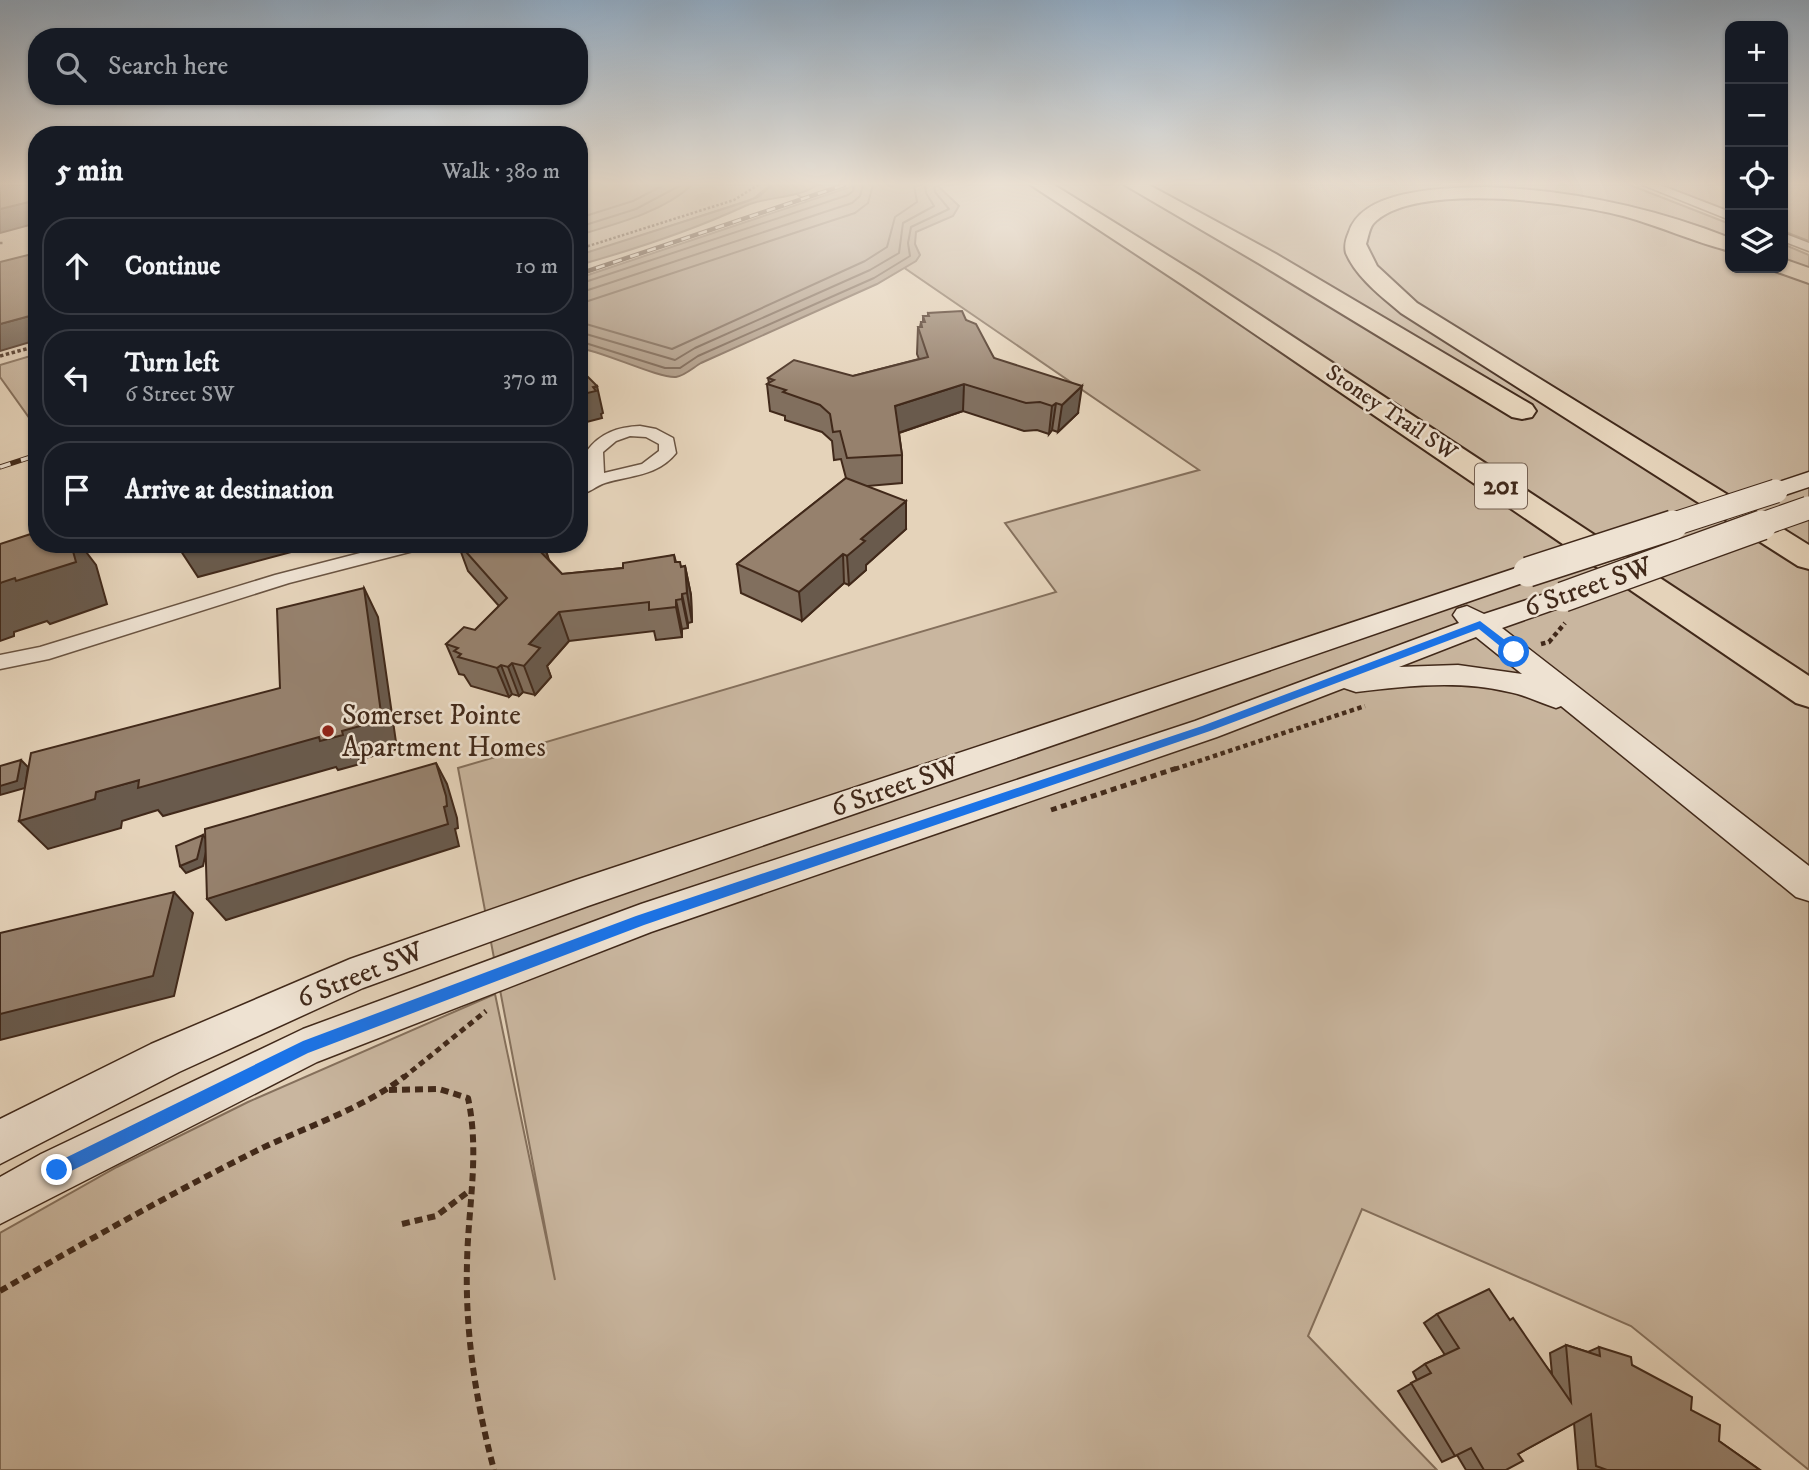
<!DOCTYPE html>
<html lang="en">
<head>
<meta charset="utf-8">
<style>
	:root { --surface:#171b24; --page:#242831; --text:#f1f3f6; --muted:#9ea1a6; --line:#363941 }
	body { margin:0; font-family:"IM FELL DW Pica",serif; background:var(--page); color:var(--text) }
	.controls { position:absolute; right:21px; top:21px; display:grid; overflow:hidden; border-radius:14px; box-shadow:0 2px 5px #0004 }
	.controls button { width:63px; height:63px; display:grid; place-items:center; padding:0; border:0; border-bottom:2px solid var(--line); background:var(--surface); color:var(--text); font:35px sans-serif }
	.stop { position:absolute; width:21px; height:21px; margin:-16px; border:5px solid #1a73e8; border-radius:50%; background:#fff }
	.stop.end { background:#1a73e8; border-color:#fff; box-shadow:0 2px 7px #0008 }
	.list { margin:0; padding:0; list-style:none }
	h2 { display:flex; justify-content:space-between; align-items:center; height:91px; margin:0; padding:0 28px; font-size:30px }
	h2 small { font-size:23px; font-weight:400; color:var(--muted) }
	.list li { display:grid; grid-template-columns:46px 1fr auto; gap:21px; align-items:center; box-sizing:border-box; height:98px; margin:0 14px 14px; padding:0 14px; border:2px solid var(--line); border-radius:28px }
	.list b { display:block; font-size:26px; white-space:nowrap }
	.list p { margin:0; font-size:23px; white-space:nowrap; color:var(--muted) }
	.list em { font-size:23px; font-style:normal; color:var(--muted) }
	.icon { flex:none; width:38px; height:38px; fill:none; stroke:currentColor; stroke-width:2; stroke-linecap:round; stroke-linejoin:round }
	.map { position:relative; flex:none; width:1809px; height:1470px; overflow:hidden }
	.search { position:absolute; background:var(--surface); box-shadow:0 2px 5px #0004; left:28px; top:28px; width:560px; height:77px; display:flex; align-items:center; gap:18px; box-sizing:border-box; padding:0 24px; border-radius:28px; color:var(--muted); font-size:26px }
	.panel { position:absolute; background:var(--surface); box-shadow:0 2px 5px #0004; left:28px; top:126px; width:560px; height:427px; border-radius:28px }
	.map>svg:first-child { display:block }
	.green { fill:#c9b69f; stroke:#85705c; stroke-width:2 }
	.water { fill:#ad9984; stroke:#826c5a; stroke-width:2 }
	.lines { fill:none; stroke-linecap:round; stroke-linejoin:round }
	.shore { stroke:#77614f; stroke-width:2 }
	.street-casing { stroke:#6a5442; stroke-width:3 }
	.secondary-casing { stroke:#41291a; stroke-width:3 }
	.highway-casing { stroke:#41291a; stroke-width:4 }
	.path-far4 { stroke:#41291a; stroke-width:2.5; stroke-dasharray:2.5 2; stroke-linecap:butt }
	.path-far3 { stroke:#41291a; stroke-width:3.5; stroke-dasharray:3.5 2.5; stroke-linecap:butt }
	.path-far2 { stroke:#41291a; stroke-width:4.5; stroke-dasharray:4.5 3.5; stroke-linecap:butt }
	.path-far1 { stroke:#41291a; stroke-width:5; stroke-dasharray:6 4.5; stroke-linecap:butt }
	.path { stroke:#41291a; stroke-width:6; stroke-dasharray:8 5; stroke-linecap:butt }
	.street { fill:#eee2d2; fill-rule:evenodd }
	.secondary { fill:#eee2d2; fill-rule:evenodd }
	.highway { fill:#e5d3ba; fill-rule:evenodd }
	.rail-far1-casing { stroke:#41291a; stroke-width:4.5 }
	.rail-casing { stroke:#41291a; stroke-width:5 }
	.rail-far1 { stroke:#eee2d2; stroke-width:2.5; stroke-dasharray:9; stroke-linecap:butt }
	.rail { stroke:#eee2d2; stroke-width:3.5; stroke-dasharray:11; stroke-linecap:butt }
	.secondary-bridge-far1-casing { stroke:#41291a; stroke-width:25; stroke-linecap:butt }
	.secondary-bridge-casing { stroke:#41291a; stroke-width:32; stroke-linecap:butt }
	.secondary-bridge-far1 { stroke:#eee2d2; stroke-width:23 }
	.secondary-bridge { stroke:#eee2d2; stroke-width:29 }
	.wall { fill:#816f5e; stroke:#41291a; stroke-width:2 }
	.shaded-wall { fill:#695a4c; stroke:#41291a; stroke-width:2 }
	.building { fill:#96816d; stroke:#41291a; stroke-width:2 }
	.route { fill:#1a73e8 }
	.poi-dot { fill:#8f2418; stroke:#eee2d2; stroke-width:2.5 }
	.labels { text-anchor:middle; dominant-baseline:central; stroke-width:5; stroke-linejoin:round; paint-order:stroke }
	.far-street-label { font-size:23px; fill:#41291a; stroke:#eee2d2 }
	.shield { fill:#eee2d2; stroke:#756051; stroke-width:2 }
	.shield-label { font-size:26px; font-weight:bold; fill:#41291a }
	.street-label { font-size:28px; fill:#41291a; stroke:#eee2d2 }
	.poi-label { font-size:28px; fill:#41291a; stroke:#eee2d2; text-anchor:start }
</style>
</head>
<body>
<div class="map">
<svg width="1809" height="1470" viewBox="0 0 1809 1470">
	<rect width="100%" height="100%" fill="#e5d3ba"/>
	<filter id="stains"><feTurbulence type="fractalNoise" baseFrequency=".00286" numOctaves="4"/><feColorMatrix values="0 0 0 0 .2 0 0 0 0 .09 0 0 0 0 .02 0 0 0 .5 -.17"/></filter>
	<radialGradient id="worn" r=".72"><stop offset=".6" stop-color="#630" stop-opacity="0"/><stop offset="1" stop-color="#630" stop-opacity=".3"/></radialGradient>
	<!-- green -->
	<g class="green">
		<path d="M579,185H770L753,199L579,256Z"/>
		<path d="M788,185H1630L1730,224V268H1783V244L1809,255V1470L1631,1326L1362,1209L1308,1336L1437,1470H0V1233L117,1167L248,1102L495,994L555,1280L458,768L1056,592L1005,523L1199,470L798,195Z"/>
		<path d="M1662,185H1730V211Z"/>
		<path d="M1783,185H1809V241L1783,231Z"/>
		<path d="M37,354V426H35L0,377V365Z"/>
	</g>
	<!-- water -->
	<g class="water">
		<path d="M579,185H692C663,212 616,224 579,235Z"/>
		<path d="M772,185H817C797,199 767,196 745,206C693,230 636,249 579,265V255L745,202L758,197Z"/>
		<path d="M856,185H937L959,206L953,216L916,232L915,244L920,255L916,261L877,284L701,363C694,367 684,376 676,377C660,379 602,351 579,348V278Z"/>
	</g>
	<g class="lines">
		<!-- shore -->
		<g class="shore">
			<path d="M579,218L633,201L664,185"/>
			<path d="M579,227L636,209L681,185"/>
			<path d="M579,284L848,195L853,191L854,185"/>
			<path d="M579,293L852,203L860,196L863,185"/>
			<path d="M579,304L855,213L868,203L873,185"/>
			<path d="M579,322L672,349L865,261L887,247L895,217L917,202L914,185"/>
			<path d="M579,332L675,360L695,348L870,270L899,253L903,223L934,206L926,193L925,185"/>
			<path d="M579,341L665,368H680L698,356L874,278L910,256L908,243L911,227L949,209L935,192L934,185"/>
		</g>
		<!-- street casing -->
		<g class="street-casing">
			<g id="street">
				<path d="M1643,185H1660L1730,212V220Z"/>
				<path d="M1783,233L1809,243V251L1783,241Z"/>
				<path d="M640,426L656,429L673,438L676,453C658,476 631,475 605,483C596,486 589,493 579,495V482L587,478V451C600,433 618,427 640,426ZM630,436L646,437L659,444V451L642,464L604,473L603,452L616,441Z"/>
				<path d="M395,544H427L425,548L289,583L49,659L0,669V655L40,647L275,575Z"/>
			</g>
		</g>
		<!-- secondary casing -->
		<g class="secondary-casing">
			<g id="secondary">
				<path d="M1809,472V487L1776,498L1767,496L1764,491L1767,486Z"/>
				<path d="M1528,564L1537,566L1541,572L1537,578L588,906L363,988L179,1072L0,1164V1119L151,1044L350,959L576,880Z"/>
				<path d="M1563,588L1573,591L1577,597L1573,603L1502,628L1809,866V901L1796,897L1561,706L1556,708C1540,703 1525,695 1509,692C1459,680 1406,686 1356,692L1344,688L1217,737L651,932L317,1062L0,1224V1177L41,1154L303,1029L641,904L1195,721L1459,623L1453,615L1457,609L1467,606L1484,614ZM1476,637L1522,674L1458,665L1399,667Z"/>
			</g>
		</g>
		<!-- highway casing -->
		<g class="highway-casing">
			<g id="highway">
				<path d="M1031,185H1054L1199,275L1809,676V707L1796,703L1183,285Z"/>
				<path d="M1125,185H1149L1276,254L1532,405L1536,411L1532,417L1522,419L1512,417L1260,264Z"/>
				<path d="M1486,187C1571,190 1650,207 1730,238V251C1694,242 1660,226 1623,216C1571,202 1412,181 1373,224C1369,229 1368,238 1366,244L1377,266L1417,303L1809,545V569L1798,566L1401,313C1381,296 1356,277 1346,253C1344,245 1346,239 1349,232C1363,188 1447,188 1486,187Z"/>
				<path d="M1783,259L1809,268V283L1775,271L1773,268H1783Z"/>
			</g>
		</g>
		<!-- path-far4 -->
		<g class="path-far4">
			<path d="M0,243H4"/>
			<path d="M579,249L734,200L758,185"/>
		</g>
		<!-- path-far3 -->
		<path class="path-far3" d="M0,356L37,346"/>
		<!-- path-far2 -->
		<g class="path-far2">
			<path d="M1541,644L1549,642L1565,623"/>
			<path d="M1175,769L1365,706"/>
		</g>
		<!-- path-far1 -->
		<g class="path-far1">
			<path d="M1051,810L1180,767"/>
			<path d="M403,1078L486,1011"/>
		</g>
		<!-- path -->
		<g class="path">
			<path d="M389,1090L439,1089L468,1098C480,1154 468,1207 467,1263C465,1334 476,1402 494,1470"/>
			<path d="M402,1224L436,1216L472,1189"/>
			<path d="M0,1291C85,1242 170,1194 258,1150C305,1127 365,1108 405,1076"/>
		</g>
		<!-- street -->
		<use href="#street" class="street"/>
		<!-- secondary -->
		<use href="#secondary" class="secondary"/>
		<!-- highway -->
		<use href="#highway" class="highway"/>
		<!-- rail-far1 casing -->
		<g class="rail-far1-casing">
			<path id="rail-far1" d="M579,274L844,185"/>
		</g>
		<!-- rail casing -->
		<g class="rail-casing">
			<path id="rail" d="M0,467L37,455"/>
		</g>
		<!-- rail-far1 -->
		<use href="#rail-far1" class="rail-far1"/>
		<!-- rail -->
		<use href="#rail" class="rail"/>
		<!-- secondary-bridge-far1 casing -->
		<g class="secondary-bridge-far1-casing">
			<g id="secondary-bridge-far1">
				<path d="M1668,526L1776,491"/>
				<path d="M1757,526L1808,508"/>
			</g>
		</g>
		<!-- secondary-bridge casing -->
		<g class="secondary-bridge-casing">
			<g id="secondary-bridge">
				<path d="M1528,572L1673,525"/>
				<path d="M1563,597L1762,525"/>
			</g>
		</g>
		<!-- secondary-bridge-far1 -->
		<use href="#secondary-bridge-far1" class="secondary-bridge-far1"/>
		<!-- secondary-bridge -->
		<use href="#secondary-bridge" class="secondary-bridge"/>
	</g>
	<!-- wall -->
	<g class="wall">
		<path d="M928,313L966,320L994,358L1078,413L1058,432L1052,430L1049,434L1037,430L1024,431L963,411L899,433L902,455V483L867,486L906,529L866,565V570L849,585L844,583L802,621L741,593L737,564L846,478L841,459L834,460L832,441L822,432L785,420V416L770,411L767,384L769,383L768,378L853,376L919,359L917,354L918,327H920L921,322H923V316H928Z"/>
		<path d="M458,544H544L549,560L562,574L623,568L674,555L676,562L681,567L685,566L691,595L692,622L688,623V628L682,629V637L656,640L654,631L569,641L547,666L551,677L535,695L523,692L519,696L512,694L509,697L471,686L464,675L459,674L446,644L475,630L499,606L468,571Z"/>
		<path d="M1437,1314L1510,1320L1552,1374L1550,1353L1566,1345L1588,1352L1599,1347L1632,1365L1691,1410L1719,1441L1760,1470H1578L1574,1423L1518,1454L1506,1470H1466L1457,1455L1442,1462L1398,1391L1417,1380L1413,1372L1425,1364L1445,1355L1424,1323Z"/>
	</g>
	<!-- shaded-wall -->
	<g class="shaded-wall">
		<path d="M37,200V223L0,233V209Z"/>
		<path d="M37,314V340L0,351V324Z"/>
		<path d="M964,384L963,411L895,434V406Z"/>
		<path d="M597,386L603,413L601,414L602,418L579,424V395Z"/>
		<path d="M1082,386L1078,413L1058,432L1062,405Z"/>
		<path d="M1056,403L1052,430L1049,434L1052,406Z"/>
		<path d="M906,501V529L866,565V570L849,585L847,556L861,539Z"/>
		<path d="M71,544H80L96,565L107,604L50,624L47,621L14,632V636L0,641V583Z"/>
		<path d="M193,544H321L198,577L179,548Z"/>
		<path d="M539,544H544L552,572L535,546Z"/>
		<path d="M843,554L844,583L802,621L799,592Z"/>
		<path d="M685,566L691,595L692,622L687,593Z"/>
		<path d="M364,588L378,617L397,749L359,760L360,764L338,770L336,767L163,816L158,810L122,821L121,828L48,849L19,821L96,792L139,780L342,731Z"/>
		<path d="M682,594L688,623V628L682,599Z"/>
		<path d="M676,600L682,629V637L676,607Z"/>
		<path d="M559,612L569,641L547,666L551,677L535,695L524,666L529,644Z"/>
		<path d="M512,663L523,692L519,696L508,667Z"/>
		<path d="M501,665L512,694L509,697L497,668Z"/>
		<path d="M21,760L28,767L25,788L0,795V786Z"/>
		<path d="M436,763L447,784L457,818L458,828L455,829L459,846L226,920L207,899L444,807Z"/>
		<path d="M203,835L208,842L203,866L186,873L180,866Z"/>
		<path d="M174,892L193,913L174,996L0,1040V1014Z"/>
	</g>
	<!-- building -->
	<g class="building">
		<path d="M0,185H37V200L0,209Z"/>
		<path d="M36,253L37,254V314L0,324V262Z"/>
		<path d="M962,311L966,320L976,324L994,358L1082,386L1062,405L1056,403L1052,406L1040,402L1026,403L964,384L895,406L902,455L847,458L840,431L833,432L830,414L820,405L783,392L786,390L767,384L774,380L768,378L794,360L853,376L928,357L918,327H922L921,322H925L923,316H929L928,313Z"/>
		<path d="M579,368L597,386L593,387L596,391L579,395Z"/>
		<path d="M846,478L906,501L861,539L865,541L847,556L843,554L799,592L737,564Z"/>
		<path d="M37,532V544H71L76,562L16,581L15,578L0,583V544Z"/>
		<path d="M179,544H193L179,548Z"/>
		<path d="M459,544H539L535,546L562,574L623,568V563L674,555L675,562H680L681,567L685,566L687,593L682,594V599L676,600V607L649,610V602L559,612L529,644L540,648L524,666L512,663L508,667L501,665L497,668L458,657L461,654L454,651L458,648L446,644L464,627L475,630L507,598Z"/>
		<path d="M364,588L382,720L342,731L343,735L320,741L319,737L138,788L139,780L96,792L95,799L19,821L31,753L280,688L277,609Z"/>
		<path d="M21,760L17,781L0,786V766Z"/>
		<path d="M436,763L446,796L447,806L444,807L448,824L207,899L205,829Z"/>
		<path d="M203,835L197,859L180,866L176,846Z"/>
		<path d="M174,892L153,976L0,1014V933Z"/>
		<path d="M1489,1289L1510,1320L1513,1318L1571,1402L1566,1345L1600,1356L1599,1347L1631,1357L1632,1365L1692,1397L1691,1410L1720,1425L1719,1441L1760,1470H1607L1596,1466L1591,1414L1518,1454L1523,1461L1506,1470H1484L1471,1448L1455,1456L1411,1383L1431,1373L1425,1364L1459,1348L1437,1314Z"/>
	</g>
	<!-- sky -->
	<linearGradient id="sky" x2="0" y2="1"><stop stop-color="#90a9c0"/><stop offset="0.47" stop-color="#f3ebe0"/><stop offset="1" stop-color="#f3ebe0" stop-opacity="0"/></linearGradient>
	<rect width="1809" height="391" fill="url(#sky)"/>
	<!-- route -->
	<path class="route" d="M1480,621L1518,650V655H1511L1479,629L1210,731L644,925L308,1053L57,1178L51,1176L49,1170L51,1165L303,1041L636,916L1202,726Z"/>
	<!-- markers -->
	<circle class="poi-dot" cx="328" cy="731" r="7"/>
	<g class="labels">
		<!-- far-street labels -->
		<g class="far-street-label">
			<text transform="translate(1391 413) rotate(34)">Stoney Trail SW</text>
		</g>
		<!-- shield labels -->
		<rect class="shield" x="1475" y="463.5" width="52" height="45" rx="5"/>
		<g class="shield-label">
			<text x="1501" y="486">201</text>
		</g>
		<!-- street labels -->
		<g class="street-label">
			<text transform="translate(1588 587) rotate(-19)">6 Street SW</text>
			<text transform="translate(895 787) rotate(-19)">6 Street SW</text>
			<text transform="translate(360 975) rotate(-22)">6 Street SW</text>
		</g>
		<!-- poi labels -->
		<g class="poi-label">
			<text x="342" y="715">Somerset Pointe<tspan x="342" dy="32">Apartment Homes</tspan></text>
		</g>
	</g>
	<rect width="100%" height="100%" filter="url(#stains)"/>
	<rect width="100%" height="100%" fill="url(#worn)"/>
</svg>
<div class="controls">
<button>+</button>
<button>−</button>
<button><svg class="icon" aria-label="locate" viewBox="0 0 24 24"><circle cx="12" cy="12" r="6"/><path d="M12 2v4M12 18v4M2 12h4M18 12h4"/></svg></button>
<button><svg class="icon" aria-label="layers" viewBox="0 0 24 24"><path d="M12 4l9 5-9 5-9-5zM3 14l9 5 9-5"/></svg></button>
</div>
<div class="stop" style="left:1514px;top:652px"></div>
<div class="stop end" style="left:57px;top:1170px"></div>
<div class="search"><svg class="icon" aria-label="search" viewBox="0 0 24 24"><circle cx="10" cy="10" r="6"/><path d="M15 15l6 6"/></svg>Search here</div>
<section class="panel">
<h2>5 min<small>Walk · 380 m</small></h2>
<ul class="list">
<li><svg class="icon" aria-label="ahead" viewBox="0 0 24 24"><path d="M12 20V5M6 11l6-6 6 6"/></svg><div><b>Continue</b></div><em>10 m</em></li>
<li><svg class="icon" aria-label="left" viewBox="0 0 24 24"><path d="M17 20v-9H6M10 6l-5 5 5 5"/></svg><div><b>Turn left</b><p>6 Street SW</p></div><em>370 m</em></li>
<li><svg class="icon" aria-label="arrive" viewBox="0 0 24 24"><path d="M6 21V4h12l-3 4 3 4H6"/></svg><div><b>Arrive at destination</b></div></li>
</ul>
</section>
</div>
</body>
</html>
